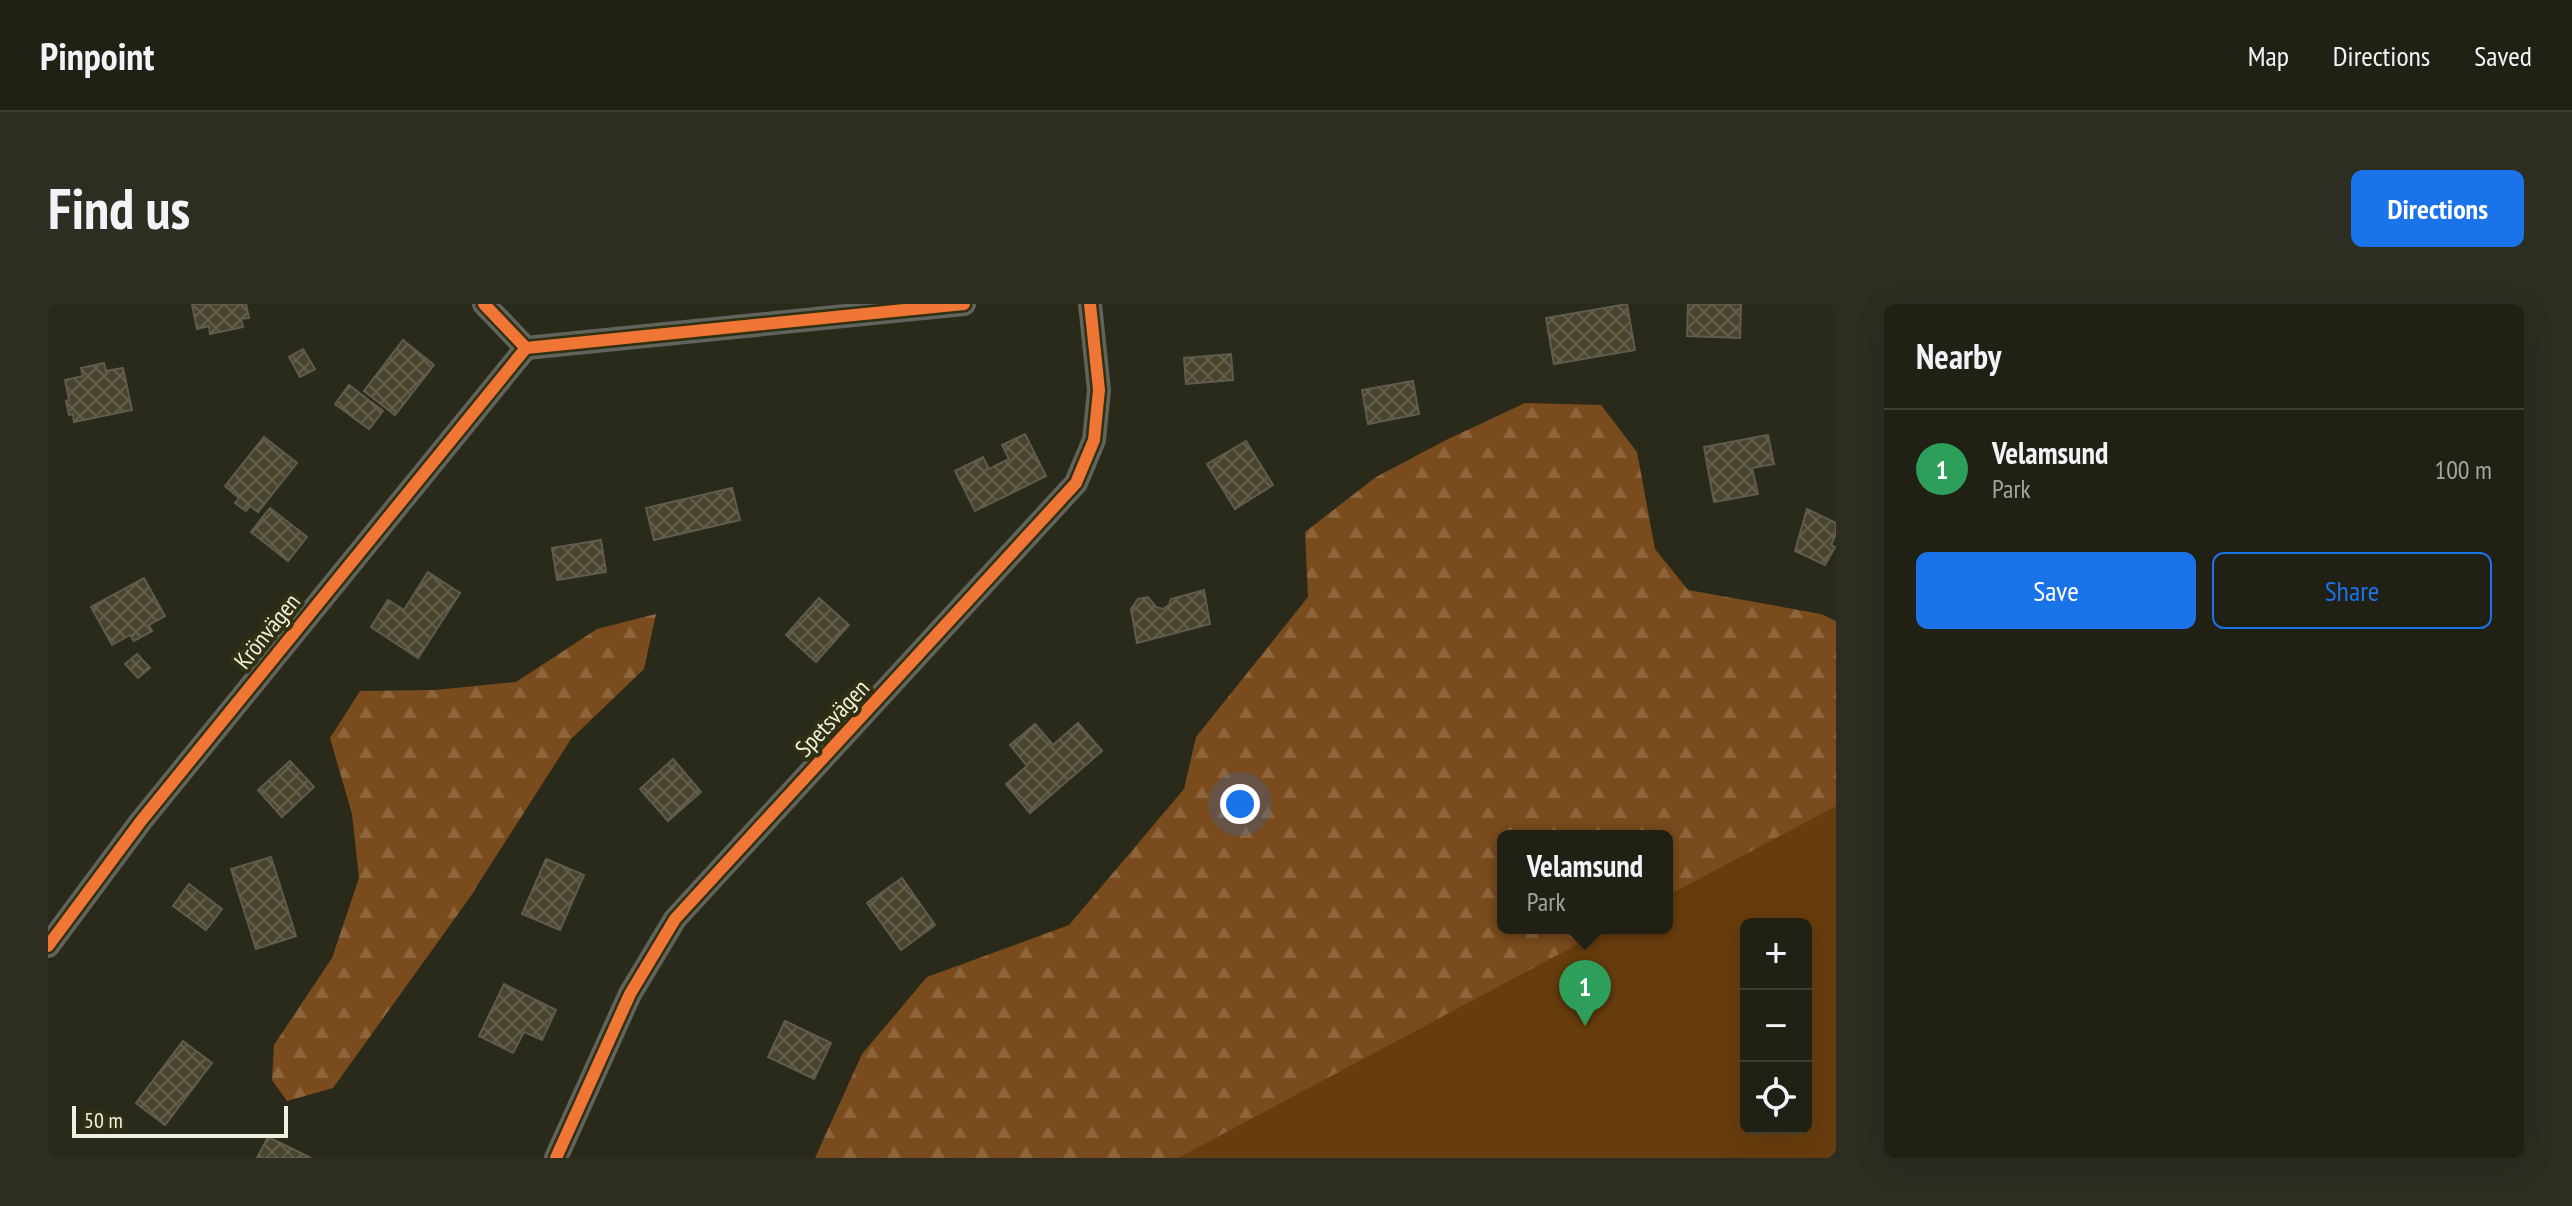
<!DOCTYPE html>
<html lang="en">
<head>
<meta charset="utf-8">
<style>
	:root { --surface:#202014; --page:#2d2d22; --text:#f1f3f6; --muted:#a2a3a0; --line:#3d3e34; --accent:#1a73e8 }
	body { margin:0; font-family:"PT Sans Narrow",sans-serif; background:var(--page); color:var(--text) }
	.controls { position:absolute; right:24px; bottom:24px; display:grid; overflow:hidden; border-radius:12px; box-shadow:0 8px 32px #0002 }
	.controls button { width:72px; height:72px; display:grid; place-items:center; padding:0; border:0; border-bottom:2px solid var(--line); background:var(--surface); color:var(--text); font:40px sans-serif }
	.scale { position:absolute; left:24px; bottom:20px; width:216px; box-sizing:border-box; padding-left:8px; border:4px solid #f0f0df; border-top:0; font-size:22px; line-height:28px; white-space:nowrap; color:#f0f0df; -webkit-text-stroke:6px #313013; paint-order:stroke }
	.you { position:absolute; left:1192px; top:500px; width:28px; height:28px; margin:-20px; border:6px solid #fff; border-radius:50%; background:#1a73e8; box-shadow:0 0 0 12px #1a73e833 }
	.badge { display:grid; place-items:center; width:52px; height:52px; border-radius:50%; background:var(--accent); color:#fff; font-size:26px; font-weight:700 }
	.pin { position:absolute; translate:-50% -66px; filter:drop-shadow(0 2px 4px #0008) }
	.pin::after { content:''; position:absolute; top:42px; width:28px; height:24px; background:inherit; clip-path:polygon(0 0,100% 0,50% 100%) }
	.popup { position:absolute; left:1449px; top:526px; width:176px; height:104px; box-sizing:border-box; display:grid; place-content:center; border-radius:12px; background:var(--surface); filter:drop-shadow(0 2px 6px #0005); font-size:26px; white-space:nowrap; color:var(--muted) }
	.popup b { font-size:30px; color:var(--text) }
	.popup::after { content:''; position:absolute; left:50%; top:100%; margin-left:-16px; border:16px solid transparent; border-top-color:var(--surface) }
	.list { margin:0; padding:0; list-style:none }
	h2 { display:flex; justify-content:space-between; align-items:center; height:104px; margin:0; padding:0 32px; font-size:34px }
	h2 small { font-size:26px; font-weight:400; color:var(--muted) }
	.list li { display:grid; grid-template-columns:52px 1fr auto; gap:24px; align-items:center; box-sizing:border-box; height:120px; padding:0 32px; border-top:2px solid var(--line) }
	.list b { display:block; font-size:30px; white-space:nowrap }
	.list p { margin:0; font-size:26px; white-space:nowrap; color:var(--muted) }
	.list em { font-size:26px; font-style:normal; color:var(--muted) }
	.actions { display:flex; gap:16px; padding:24px 32px }
	.actions a { flex:1; padding:18px 0; border:2px solid var(--accent); border-radius:12px; text-align:center; font-size:28px; color:var(--accent) }
	.actions .main { background:var(--accent); color:#fff }
	.icon { flex:none; width:44px; height:44px; fill:none; stroke:currentColor; stroke-width:2; stroke-linecap:round; stroke-linejoin:round }
	.map { position:relative; flex:none; width:1788px; height:854px; overflow:hidden; border-radius:12px }
	header { display:flex; align-items:center; gap:48px; box-sizing:border-box; height:112px; padding:0 40px; background:var(--surface); border-bottom:2px solid var(--line) }
	header strong { font-size:38px }
	nav { display:flex; gap:44px; margin-inline-start:auto; font-size:28px }
	.intro { display:flex; align-items:center; justify-content:space-between; box-sizing:border-box; height:192px; padding:0 48px }
	h1 { margin:0; font-size:56px }
	.button { padding:20px 36px; border-radius:12px; background:var(--accent); color:#fff; font-size:28px; font-weight:700 }
	main { display:flex; gap:48px; padding:0 48px }
	aside { flex:1; background:var(--surface); border-radius:12px; box-shadow:0 8px 32px #0002 }
	.map>svg:first-child { display:block }
	.forest { fill:url(#forest-firs); fill-rule:evenodd }
	.park { fill:#683d0d; fill-rule:evenodd }
	.building { fill:url(#building-cross-hatch); stroke:#5f5c4f; stroke-width:2 }
	.lines { fill:none; stroke-linecap:round; stroke-linejoin:round }
	.minor { stroke:#61635d; stroke-width:24 }
	.cycleway-casing { stroke:#313013; stroke-width:17 }
	.cycleway { stroke:#f07635; stroke-width:12 }
	.labels { text-anchor:middle; dominant-baseline:central; stroke-width:8; stroke-linejoin:round; paint-order:stroke }
	.street-label { font-size:24px; fill:#f0f0df; stroke:#313013 }
</style>
</head>
<body>
<header>
<strong>Pinpoint</strong>
<nav><a>Map</a><a>Directions</a><a>Saved</a></nav>
</header>
<div class="intro"><h1>Find us</h1><a class="button">Directions</a></div>
<main>
<div class="map">
<svg width="1788" height="854" viewBox="0 0 1788 854">
	<defs>
		<pattern id="forest-firs" width="22" height="20" patternUnits="userSpaceOnUse" patternTransform="scale(2)"><rect width="22" height="20" fill="#7a4b1d"/><path d="M5 1l3.5 6h-7zM16 11l3.5 6h-7z" fill="#8d653d"/></pattern>
		<pattern id="building-cross-hatch" width="8" height="8" patternUnits="userSpaceOnUse" patternTransform="scale(2)"><rect width="8" height="8" fill="#4a432d"/><path d="M0 0l8 8M0 8l8-8" fill="none" stroke="#645e4b"/></pattern>
	</defs>
	<rect width="100%" height="100%" fill="#2a2a1a"/>
	<!-- forest -->
	<g class="forest">
		<path d="M1477,99L1553,101L1589,148L1607,245L1640,286L1773,310L1788,317V854H767L814,750L879,673L1021,621L1136,485L1148,433L1260,293L1257,228L1328,173L1398,136ZM1455,532H1619V624H1455ZM1698,620H1758V824H1698Z"/>
		<path d="M608,310L596,365L523,435L420,596L285,784L239,797L224,776L226,741L284,654L311,574L304,510L282,434L312,387L387,386L468,378L549,325Z"/>
	</g>
	<!-- park -->
	<path class="park" d="M1788,502V854H1130L1560,624H1619V592ZM1698,620H1758V824H1698Z"/>
	<!-- building -->
	<g class="building">
		<path d="M144,0H198L201,14L193,15L195,23L162,30L161,22L149,25Z"/>
		<path d="M1579,0L1587,46L1506,60L1498,14Z"/>
		<path d="M1640,0H1693L1692,34L1639,32Z"/>
		<path d="M355,36L386,61L347,111L316,87Z"/>
		<path d="M255,45L267,65L252,73L241,53Z"/>
		<path d="M1183,50L1185,76L1138,80L1136,54Z"/>
		<path d="M56,59L58,67L75,64L84,106L26,118L25,110L21,111L18,97L21,96L17,76L35,72L33,64Z"/>
		<path d="M1365,77L1371,110L1320,120L1314,86Z"/>
		<path d="M301,81L335,107L321,125L287,100Z"/>
		<path d="M977,130L998,172L927,207L907,167L935,153L941,165L961,155L954,141Z"/>
		<path d="M1720,131L1726,160L1704,164L1710,190L1666,198L1656,143Z"/>
		<path d="M216,133L249,159L210,208L202,202L198,207L187,199L191,194L177,182Z"/>
		<path d="M1198,137L1225,181L1187,205L1159,160Z"/>
		<path d="M684,184L692,216L606,236L598,204Z"/>
		<path d="M222,204L259,233L240,257L203,228Z"/>
		<path d="M1759,205L1788,219V230L1783,241L1787,243L1777,261L1747,247Z"/>
		<path d="M553,236L558,268L509,276L504,244Z"/>
		<path d="M380,268L412,289L370,354L323,323L340,296L356,306Z"/>
		<path d="M96,274L117,312L101,321L104,327L86,337L82,331L64,341L43,303Z"/>
		<path d="M1156,286L1162,320L1089,339L1083,305L1090,295L1100,293L1108,303L1115,305L1121,301L1123,295Z"/>
		<path d="M771,294L801,321L768,358L738,331Z"/>
		<path d="M89,350L102,364L90,374L77,360Z"/>
		<path d="M1030,419L1054,447L982,509L958,480L979,462L962,441L987,420L1005,441Z"/>
		<path d="M625,455L653,488L620,517L592,485Z"/>
		<path d="M242,457L266,483L234,513L210,486Z"/>
		<path d="M223,553L248,632L208,645L183,565Z"/>
		<path d="M498,555L536,571L512,626L474,610Z"/>
		<path d="M854,574L887,621L853,646L819,599Z"/>
		<path d="M141,580L174,605L158,626L125,602Z"/>
		<path d="M456,680L508,706L494,736L476,728L465,749L431,732Z"/>
		<path d="M737,717L783,739L766,775L720,753Z"/>
		<path d="M135,737L164,759L117,821L88,799Z"/>
		<path d="M220,833L263,854H209Z"/>
	</g>
	<g class="lines">
		<!-- minor -->
		<g class="minor">
			<path d="M436,0L478,44L916,0"/>
			<path d="M0,642L93,517L478,44"/>
			<path d="M508,854L582,690L627,615L1028,179L1046,136L1051,86L1042,0"/>
		</g>
		<!-- cycleway casing -->
		<g class="cycleway-casing">
			<g id="cycleway">
				<path d="M436,0L478,44L916,0"/>
				<path d="M0,642L93,517L478,44"/>
				<path d="M508,854L582,690L627,615L1028,179L1046,136L1051,86L1042,0"/>
			</g>
		</g>
		<!-- cycleway -->
		<use href="#cycleway" class="cycleway"/>
	</g>
	<g class="labels">
		<!-- street labels -->
		<g class="street-label">
			<text transform="translate(219 327) rotate(-51)">Krönvägen</text>
			<text transform="translate(784 414) rotate(-47)">Spetsvägen</text>
		</g>
	</g>
</svg>
<div class="controls">
<button>+</button>
<button>−</button>
<button><svg class="icon" aria-label="locate" viewBox="0 0 24 24"><circle cx="12" cy="12" r="6"/><path d="M12 2v4M12 18v4M2 12h4M18 12h4"/></svg></button>
</div>
<div class="scale">50 m</div>
<div class="you"></div>
<div class="pin badge" style="left:1537px;top:722px;background:#2e9e5b">1</div>
<div class="popup"><b>Velamsund</b>Park</div>
</div>
<aside>
<h2>Nearby<small></small></h2>
<ul class="list">
<li><span class="badge" style="background:#2e9e5b">1</span><div><b>Velamsund</b><p>Park</p></div><em>100 m</em></li>
</ul>
<div class="actions"><a class="main">Save</a><a>Share</a></div>
</aside>
</main>
</body>
</html>
